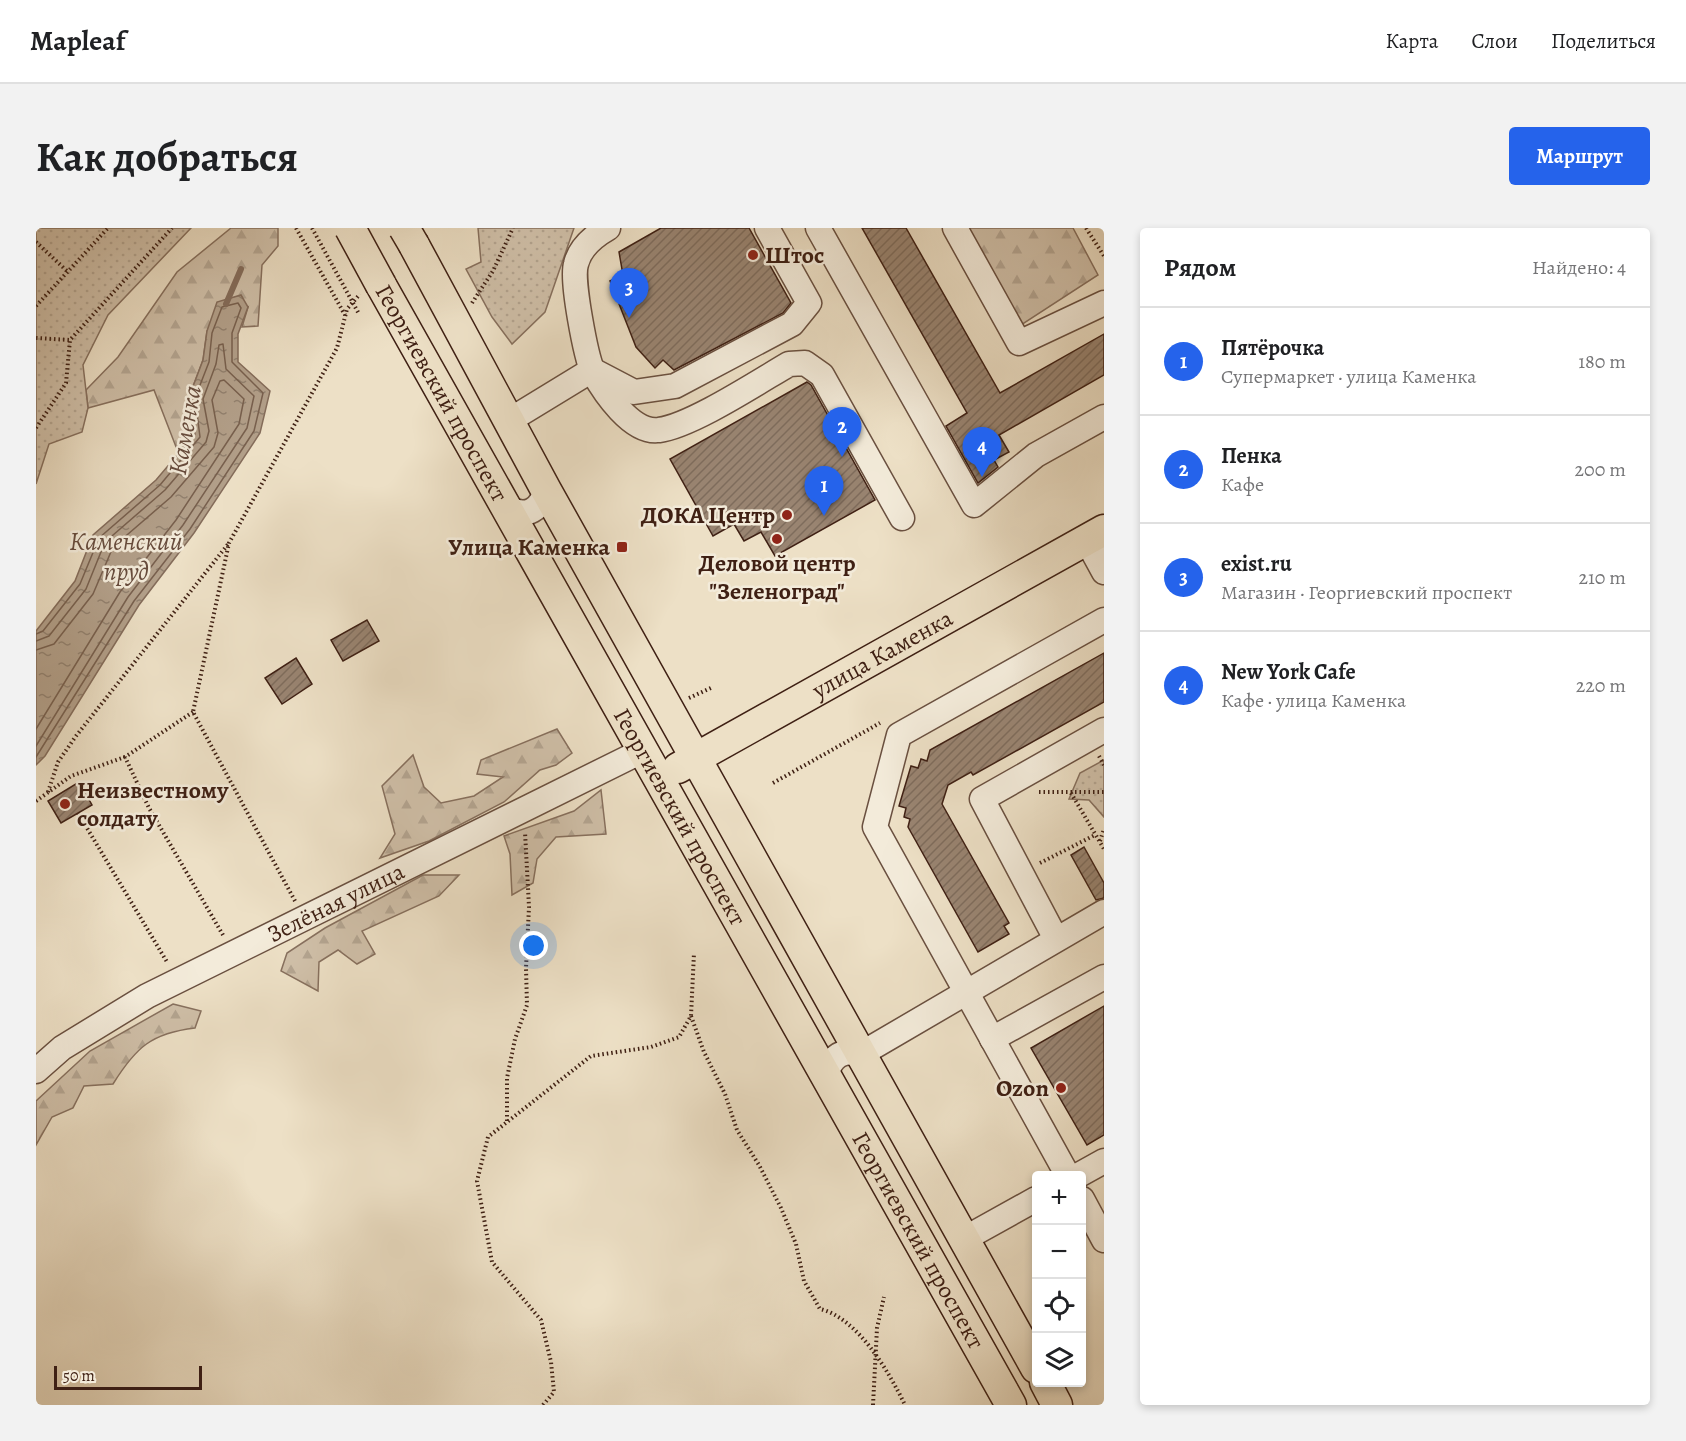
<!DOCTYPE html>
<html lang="ru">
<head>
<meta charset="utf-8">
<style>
	:root { --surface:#fff; --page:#f2f2f2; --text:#202124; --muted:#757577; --line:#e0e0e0; --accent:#2563eb }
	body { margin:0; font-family:Alegreya,serif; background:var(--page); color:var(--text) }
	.controls { position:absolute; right:18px; bottom:18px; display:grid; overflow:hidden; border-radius:6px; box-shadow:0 3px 9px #0003 }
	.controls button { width:54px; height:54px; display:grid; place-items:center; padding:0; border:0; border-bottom:2px solid var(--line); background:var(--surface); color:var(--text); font:30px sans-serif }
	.scale { position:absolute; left:18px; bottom:15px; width:148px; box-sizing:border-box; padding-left:6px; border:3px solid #3f2014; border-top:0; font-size:16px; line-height:21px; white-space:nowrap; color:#3f2014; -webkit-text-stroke:4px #f3ebda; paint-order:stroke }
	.you { position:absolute; left:498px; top:718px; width:21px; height:21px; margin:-15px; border:4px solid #fff; border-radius:50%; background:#1a73e8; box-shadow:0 0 0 9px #1a73e833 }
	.badge { display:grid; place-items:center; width:39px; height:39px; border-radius:50%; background:var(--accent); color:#fff; font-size:20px; font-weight:700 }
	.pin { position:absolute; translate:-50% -50px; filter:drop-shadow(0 2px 3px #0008) }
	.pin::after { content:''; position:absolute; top:32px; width:21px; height:18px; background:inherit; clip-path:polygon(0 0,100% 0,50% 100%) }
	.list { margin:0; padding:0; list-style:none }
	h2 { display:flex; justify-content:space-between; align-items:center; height:78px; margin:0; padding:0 24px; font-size:26px }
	h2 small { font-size:20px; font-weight:400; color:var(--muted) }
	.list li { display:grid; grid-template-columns:39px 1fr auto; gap:18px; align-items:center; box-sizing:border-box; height:108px; padding:0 24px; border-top:2px solid var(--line) }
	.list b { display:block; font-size:22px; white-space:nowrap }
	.list p { margin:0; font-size:20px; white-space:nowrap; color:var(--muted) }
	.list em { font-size:20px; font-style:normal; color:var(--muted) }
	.icon { flex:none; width:33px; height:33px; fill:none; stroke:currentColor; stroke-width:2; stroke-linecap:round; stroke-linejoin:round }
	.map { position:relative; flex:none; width:1068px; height:1177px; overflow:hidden; border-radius:6px }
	header { display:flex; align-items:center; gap:36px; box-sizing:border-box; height:84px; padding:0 30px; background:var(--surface); border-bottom:2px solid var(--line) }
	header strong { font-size:28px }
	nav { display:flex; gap:33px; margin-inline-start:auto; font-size:21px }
	.intro { display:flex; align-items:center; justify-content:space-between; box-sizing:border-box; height:144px; padding:0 36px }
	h1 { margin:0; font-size:42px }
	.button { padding:15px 27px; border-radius:6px; background:var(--accent); color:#fff; font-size:21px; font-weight:700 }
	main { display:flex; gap:36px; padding:0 36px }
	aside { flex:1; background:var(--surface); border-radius:6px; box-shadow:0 3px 9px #0003 }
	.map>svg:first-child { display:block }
	.forest { fill:url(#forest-firs); stroke:#87705e; stroke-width:1.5 }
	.park { fill:url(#park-dots); stroke:#87705e; stroke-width:1.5 }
	.water { fill:url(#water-ripples); stroke:#846c5a; stroke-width:1.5 }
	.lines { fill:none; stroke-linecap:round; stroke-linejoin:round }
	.shore { stroke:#78604e; stroke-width:1.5 }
	.stream { stroke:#846c5a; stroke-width:6 }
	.building { fill:url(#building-hatch); stroke:#3f2014; stroke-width:1.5 }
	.minor-casing { stroke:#6a5040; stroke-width:27 }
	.major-casing { stroke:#3f2014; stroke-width:33 }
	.path { stroke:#3f2014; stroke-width:4; stroke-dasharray:1.5 3; stroke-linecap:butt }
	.minor { stroke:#f3ebda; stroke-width:24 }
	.major { stroke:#ede0c6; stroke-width:30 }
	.major-bridge-casing { stroke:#3f2014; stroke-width:33; stroke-linecap:butt }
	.path-bridge { stroke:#3f2014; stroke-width:4; stroke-dasharray:1.5 3; stroke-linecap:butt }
	.major-bridge { stroke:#ede0c6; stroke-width:30 }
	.poi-dot { fill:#8f2418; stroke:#f3ebda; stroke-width:2 }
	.labels { text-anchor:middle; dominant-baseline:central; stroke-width:5; stroke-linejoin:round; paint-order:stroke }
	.poi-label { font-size:24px; font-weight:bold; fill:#3f2014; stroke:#f3ebda; text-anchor:end }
	.street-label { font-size:24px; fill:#3f2014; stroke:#f3ebda }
	.water-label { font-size:26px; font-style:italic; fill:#674c3d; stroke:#f3ebda }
</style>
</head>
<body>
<header>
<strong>Mapleaf</strong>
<nav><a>Карта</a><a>Слои</a><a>Поделиться</a></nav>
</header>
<div class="intro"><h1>Как добраться</h1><a class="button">Маршрут</a></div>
<main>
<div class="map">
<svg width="1068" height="1177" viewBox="0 0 1068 1177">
	<defs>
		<pattern id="forest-firs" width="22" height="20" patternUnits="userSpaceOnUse" patternTransform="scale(1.5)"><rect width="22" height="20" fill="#cfbfa8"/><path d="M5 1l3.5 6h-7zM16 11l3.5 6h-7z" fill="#b3a490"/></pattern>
		<pattern id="park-dots" width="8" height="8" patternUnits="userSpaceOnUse" patternTransform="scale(1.5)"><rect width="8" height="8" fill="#cfbfa8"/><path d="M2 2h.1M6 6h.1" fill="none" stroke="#b3a490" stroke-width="1.8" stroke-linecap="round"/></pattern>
		<pattern id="water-ripples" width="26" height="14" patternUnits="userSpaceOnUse" patternTransform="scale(1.5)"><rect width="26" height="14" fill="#b29f89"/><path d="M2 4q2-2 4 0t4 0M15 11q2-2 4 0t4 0" fill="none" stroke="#92816f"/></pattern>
		<pattern id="building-hatch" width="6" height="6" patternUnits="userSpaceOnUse" patternTransform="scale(1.5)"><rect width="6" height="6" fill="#998471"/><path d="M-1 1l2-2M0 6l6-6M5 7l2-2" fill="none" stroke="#7e6c5c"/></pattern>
	</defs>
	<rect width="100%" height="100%" fill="#ede0c6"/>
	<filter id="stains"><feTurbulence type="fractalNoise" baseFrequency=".00333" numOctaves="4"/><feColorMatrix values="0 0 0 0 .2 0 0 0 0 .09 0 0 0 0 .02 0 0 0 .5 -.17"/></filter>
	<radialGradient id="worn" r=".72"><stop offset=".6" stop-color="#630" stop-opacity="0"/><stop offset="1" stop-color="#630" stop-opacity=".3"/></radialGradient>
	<!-- forest -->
	<g class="forest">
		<path d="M195,0H242V18L226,37L222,98L206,99L212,79L171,103L167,132L153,169L160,206L142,224L118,162L52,180L50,162L82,129L141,44Z"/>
		<path d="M928,0H1037L1062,47L982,99Z"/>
		<path d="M521,501L536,525L520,537L504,542L468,574L393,613L344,630L359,606L346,558L377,527L388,559L405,575L438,568L467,549L441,546L445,532Z"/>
		<path d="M565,562L570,606L520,609L501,631L497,655L476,667L474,626L468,608L538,583Z"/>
		<path d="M387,647H423L403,668L326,703L339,726L321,736L302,722L283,734L282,763L245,743L251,725L289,700Z"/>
		<path d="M137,776L165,783L159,800C116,805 100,819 77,856L48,858L37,880L16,889L0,917V873L54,823Z"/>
	</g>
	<!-- park -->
	<g class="park">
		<path d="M0,0H155L72,87L47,137L52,180L46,204L13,216L0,256Z"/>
		<path d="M442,0H538L509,84L476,116L456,89L430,41L445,34Z"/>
		<path d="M1068,532V589L1053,572L1033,571L1044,545Z"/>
	</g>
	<!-- water -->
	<path class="water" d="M205,67L212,79L202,106V134L234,163L224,205L158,305L103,377L9,528L0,537V403L39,353L57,307L120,252L159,206L153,169L167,132L171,103L181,74Z"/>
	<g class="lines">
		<!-- shore -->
		<g class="shore">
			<path d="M0,406L7,403L44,356L63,310L124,257L164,209L159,170L173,134L176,105L186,79L202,75L205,80L196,105V134L227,165L218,203L154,301L98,373L0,529"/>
			<path d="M0,413L13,408L50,361L69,314L129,262L170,214L173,203L167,171L180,136L183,117L187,116L190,141L218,168L211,200L147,297L92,369L0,518"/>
			<path d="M0,422L18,416L57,366L77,319L135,269L178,219L182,205L176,172L184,153L188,152L208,171L203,196L140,292L84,364L0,501"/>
		</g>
		<!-- stream -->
		<path class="stream" d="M190,76L205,41"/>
	</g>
	<!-- building -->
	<g class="building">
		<path d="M625,0H713L755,75L747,85L638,142L627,132L619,140L600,119L574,53L587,47L583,24Z"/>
		<path d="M826,0H870L964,165L1068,106V147L963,207L973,224L958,232L962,239L942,255L910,198L931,185Z"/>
		<path d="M771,154L775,157L839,272L739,328L725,304L708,313L698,296L677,308L634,231Z"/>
		<path d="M331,392L343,413L307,433L295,412Z"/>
		<path d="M1068,425V474L937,547L935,544L912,557L906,576L973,695L968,698L973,706L942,724L872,599L874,591L868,589L870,580L863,578L875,538L882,540L885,531L891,533L894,522Z"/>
		<path d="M260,430L276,456L246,476L229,450Z"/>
		<path d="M43,554L56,577L25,595L12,573Z"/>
		<path d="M1048,619L1068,655V670L1060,672L1035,627Z"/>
		<path d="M1068,778V907L1051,917L995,820Z"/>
	</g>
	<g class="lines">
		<!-- minor casing -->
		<g class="minor-casing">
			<g id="minor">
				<path d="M572,0C558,8 544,19 540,36C535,52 550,129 557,144C568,164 596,206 623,202C655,198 722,154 753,136L769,135L786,147L866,290"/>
				<path d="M782,0L938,277L1000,227L1068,189"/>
				<path d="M919,0L983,115L1068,75"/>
				<path d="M474,192L556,142L598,164L639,158L756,96L773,75L731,0"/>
				<path d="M472,280C491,291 505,281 510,262"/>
				<path d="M1050,311L1068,344"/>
				<path d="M1020,711L946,571L1068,502"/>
				<path d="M956,811L1068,749"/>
				<path id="s1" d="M0,843L26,820L111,768L608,522"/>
				<path d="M790,846C796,828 806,821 825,826L1068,684"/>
				<path d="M1032,948L839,599L863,507L1068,392"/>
				<path d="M1041,948L1068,933"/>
				<path d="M1046,971L1068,1012"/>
				<path d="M928,1011L1000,971"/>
			</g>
		</g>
		<!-- major casing -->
		<g class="major-casing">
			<g id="major">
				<path d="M378,17L510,262L1000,1140"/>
				<path id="s2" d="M345,57L975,1177"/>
				<path id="s3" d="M642,540L1068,302"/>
				<path d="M1009,1154L1021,1177"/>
			</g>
		</g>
		<!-- path -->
		<g class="path">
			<path d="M260,0L309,87"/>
			<path d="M1050,0L1068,28"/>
			<path d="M0,14L31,43"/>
			<path d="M436,75L457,43L477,0"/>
			<path d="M0,78L72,0"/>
			<path d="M0,110L34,112L136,0"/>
			<path d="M0,200L30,155L34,112"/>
			<path d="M653,470L677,459"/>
			<path d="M157,484L89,529L113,580L187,707"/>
			<path d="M1063,528L1068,537"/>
			<path d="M737,555L844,495"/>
			<path d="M12,564L22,534L40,508L193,315"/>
			<path d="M1003,564H1068"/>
			<path d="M1035,565L1068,621"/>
			<path d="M0,573L35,548L89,529"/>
			<path d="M42,585L131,734"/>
			<path d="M1064,613L1068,601"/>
			<path d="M1004,635L1059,607"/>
			<path d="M259,673L157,484L193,315L301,120L311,81L324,66"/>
			<path d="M655,788L668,824L689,866L701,902L723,937L745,980L760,1016L768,1053L784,1081C822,1090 853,1144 869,1177"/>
			<path d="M471,893V850L479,811L491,777L490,740L493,679L489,604"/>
			<path d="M507,1177L518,1164L515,1134L505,1092L456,1034L441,953L452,909L555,828L615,819L643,809L655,788L658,725"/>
			<path d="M837,1177L841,1100L848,1069"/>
		</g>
		<!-- minor -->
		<use href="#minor" class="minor"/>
		<!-- major -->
		<use href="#major" class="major"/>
		<!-- major-bridge casing -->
		<g class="major-bridge-casing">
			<g id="major-bridge">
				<path d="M314,0L345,57"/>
				<path d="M368,0L378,17"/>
			</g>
		</g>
		<!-- path-bridge -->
		<path class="path-bridge" d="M276,0L323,86"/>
		<!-- major-bridge -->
		<use href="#major-bridge" class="major-bridge"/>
	</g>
	<!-- markers -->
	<g class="poi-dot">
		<circle cx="717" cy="27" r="6"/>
		<circle cx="751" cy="287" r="6"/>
		<circle cx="741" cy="311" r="6"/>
		<rect x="580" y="313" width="12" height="12" rx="3"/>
		<circle cx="29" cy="576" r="6"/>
		<circle cx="1025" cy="860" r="6"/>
	</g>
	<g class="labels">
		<!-- poi labels -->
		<g class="poi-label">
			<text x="729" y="27" text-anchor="start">Штос</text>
			<text x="739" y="287">ДОКА Центр</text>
			<text x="574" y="319">Улица Каменка</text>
			<text x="741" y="335" text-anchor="middle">Деловой центр<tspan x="741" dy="28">"Зеленоград"</tspan></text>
			<text x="41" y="562" text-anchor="start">Неизвестному<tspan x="41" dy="28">солдату</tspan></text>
			<text x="1013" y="860">Ozon</text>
		</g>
		<!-- street labels -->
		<g class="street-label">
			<text stroke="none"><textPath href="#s2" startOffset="124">Георгиевский проспект</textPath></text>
			<text stroke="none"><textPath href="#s3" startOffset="234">улица Каменка</textPath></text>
			<text stroke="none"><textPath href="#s2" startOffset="610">Георгиевский проспект</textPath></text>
			<text stroke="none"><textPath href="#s1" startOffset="345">Зелёная улица</textPath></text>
			<text stroke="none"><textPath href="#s2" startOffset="1096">Георгиевский проспект</textPath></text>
		</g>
		<!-- water labels -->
		<g class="water-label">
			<text transform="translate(149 202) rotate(-80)">Каменка</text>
			<text x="90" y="313">Каменский<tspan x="90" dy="30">пруд</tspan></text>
		</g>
	</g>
	<rect width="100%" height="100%" filter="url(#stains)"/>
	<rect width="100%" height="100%" fill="url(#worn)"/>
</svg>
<div class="controls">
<button>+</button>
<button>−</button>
<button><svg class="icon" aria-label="locate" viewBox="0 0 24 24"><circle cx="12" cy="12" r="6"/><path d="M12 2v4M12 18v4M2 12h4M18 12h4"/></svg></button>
<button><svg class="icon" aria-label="layers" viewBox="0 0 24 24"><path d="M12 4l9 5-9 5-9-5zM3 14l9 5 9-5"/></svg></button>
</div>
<div class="scale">50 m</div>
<div class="you"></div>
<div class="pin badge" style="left:788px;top:288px">1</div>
<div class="pin badge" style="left:806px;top:229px">2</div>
<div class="pin badge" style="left:593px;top:90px">3</div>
<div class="pin badge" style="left:946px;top:249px">4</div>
</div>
<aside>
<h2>Рядом<small>Найдено: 4</small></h2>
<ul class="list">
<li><span class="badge">1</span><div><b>Пятёрочка</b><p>Супермаркет · улица Каменка</p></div><em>180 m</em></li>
<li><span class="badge">2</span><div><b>Пенка</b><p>Кафе</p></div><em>200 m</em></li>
<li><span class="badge">3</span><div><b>exist.ru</b><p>Магазин · Георгиевский проспект</p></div><em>210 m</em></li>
<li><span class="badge">4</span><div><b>New York Cafe</b><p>Кафе · улица Каменка</p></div><em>220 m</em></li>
</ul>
</aside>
</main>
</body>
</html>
